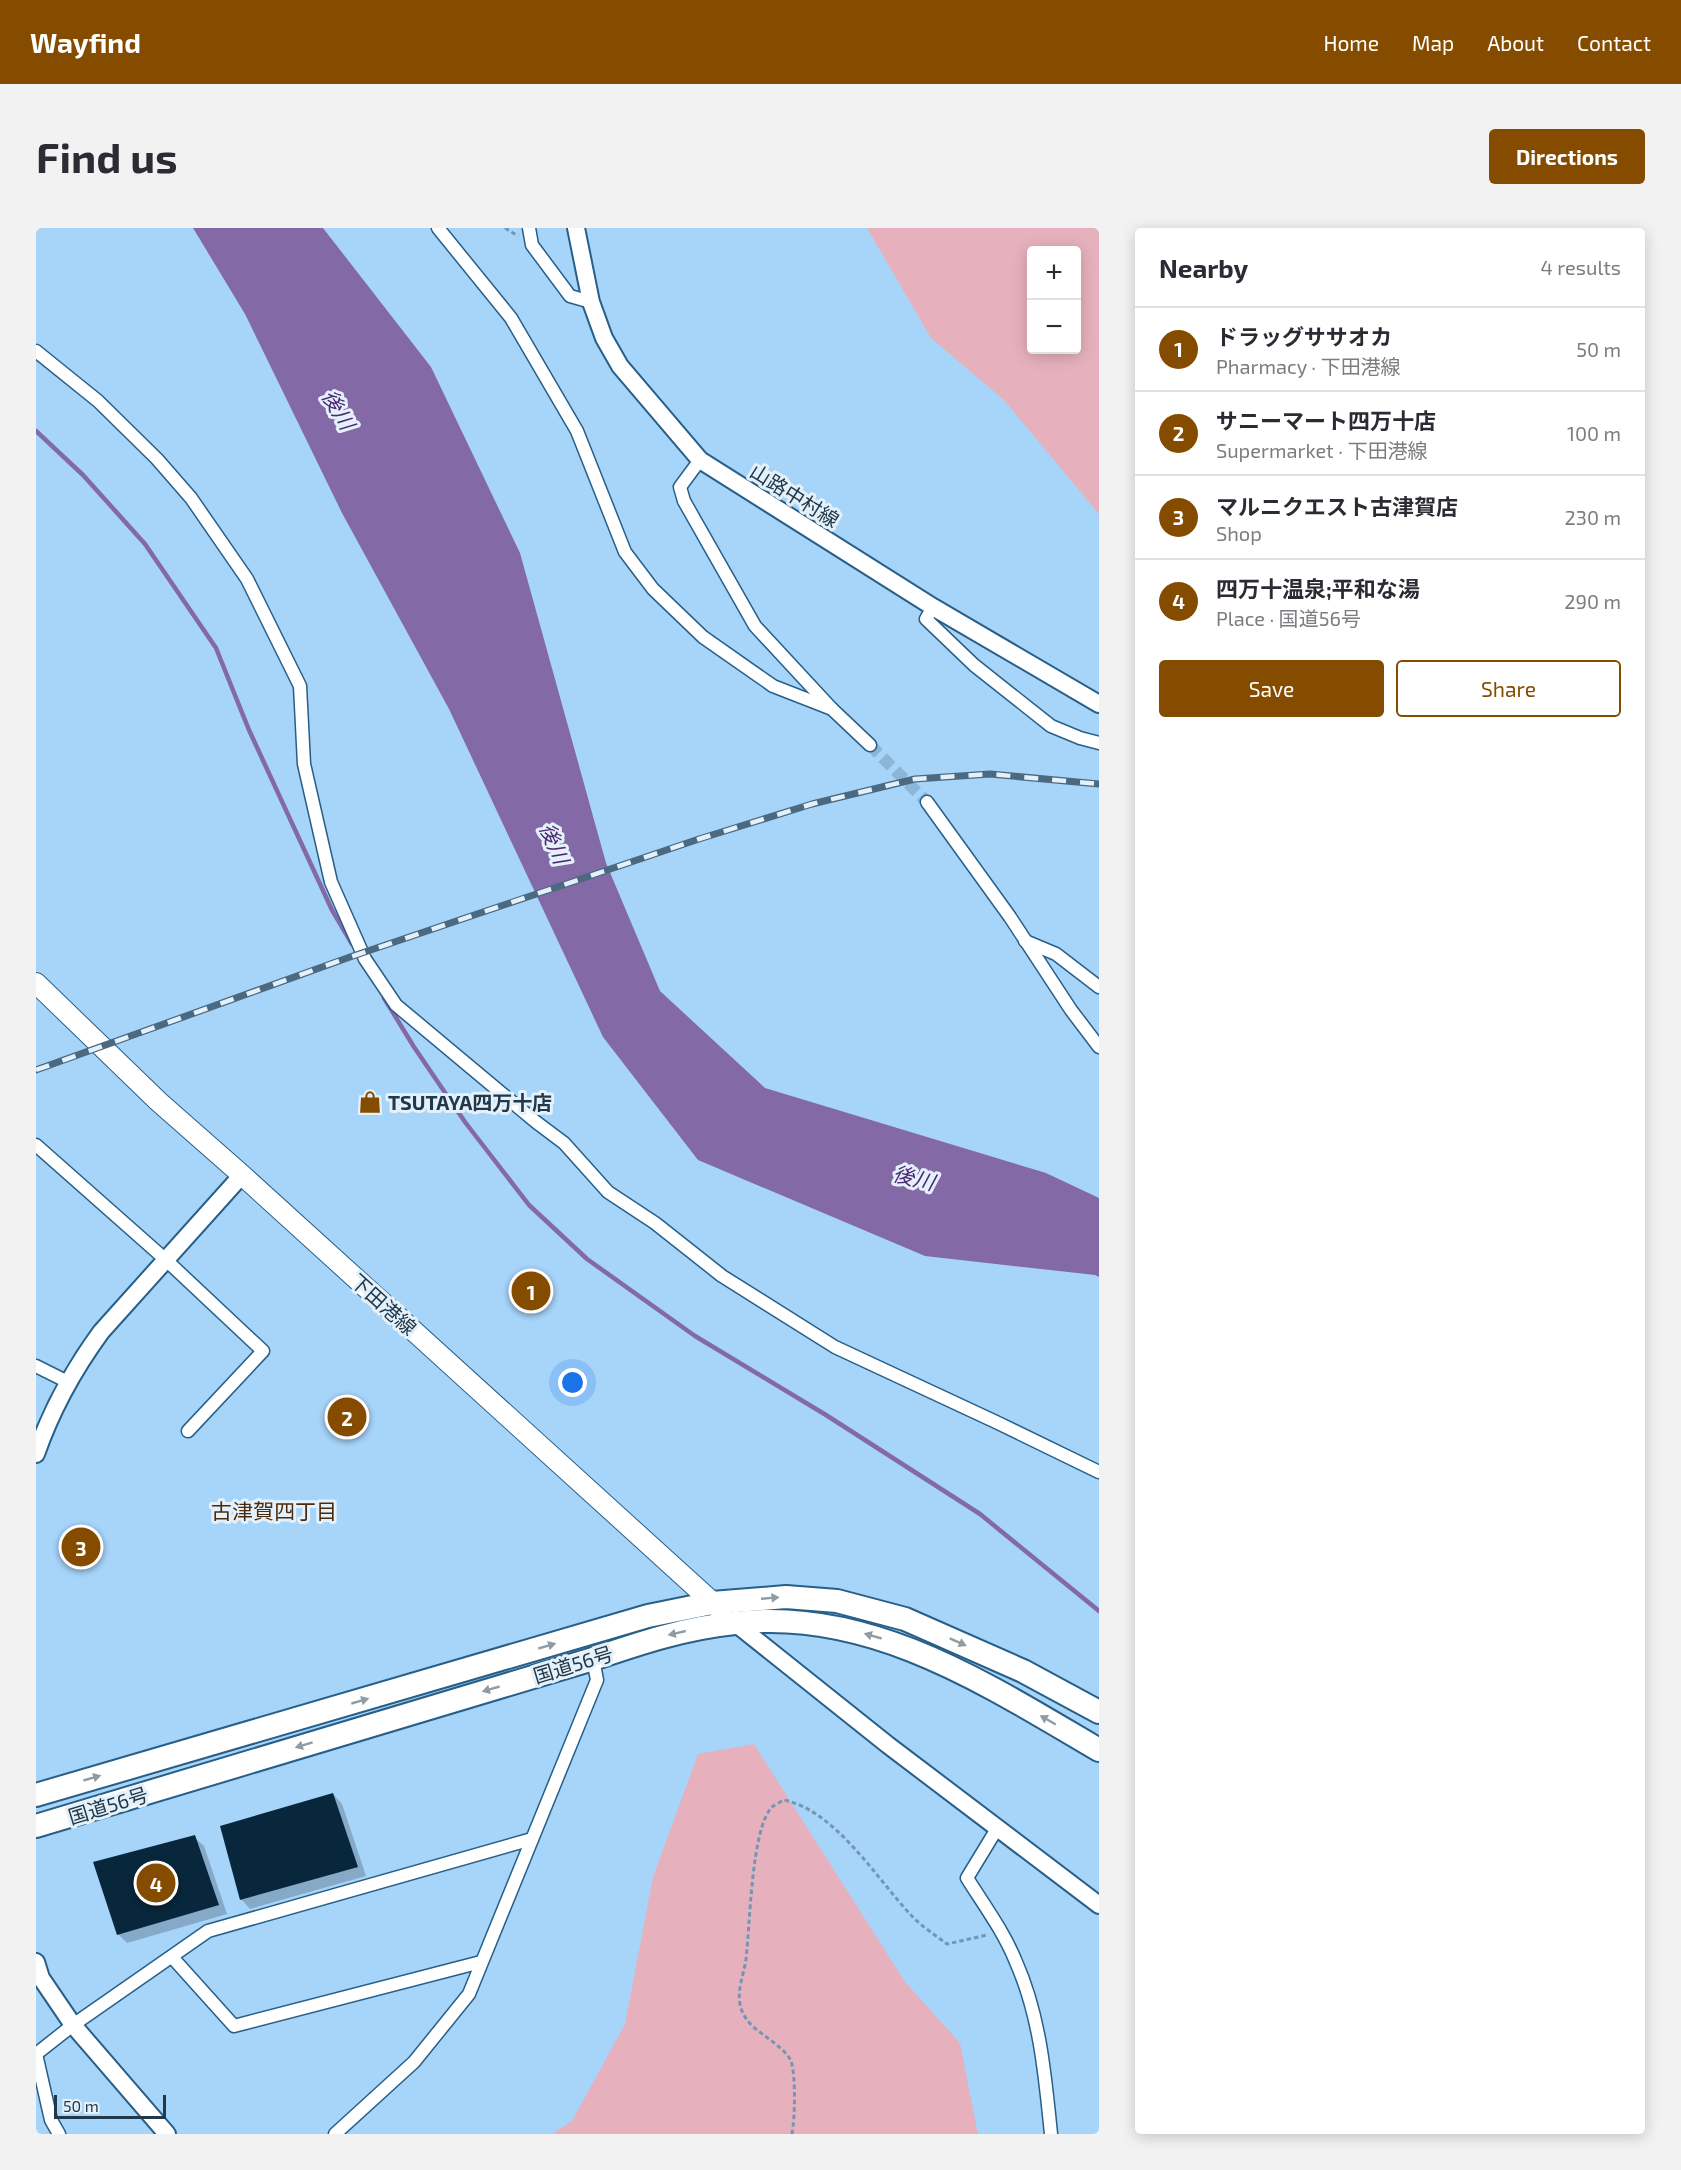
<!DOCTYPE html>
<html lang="en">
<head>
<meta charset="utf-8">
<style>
	:root { --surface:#fff; --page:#f2f2f3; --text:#2b2b33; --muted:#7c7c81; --line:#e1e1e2; --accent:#854c00 }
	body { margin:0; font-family:"Exo 2","Noto Sans JP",sans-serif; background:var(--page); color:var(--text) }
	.controls { position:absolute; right:18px; top:18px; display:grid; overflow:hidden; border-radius:6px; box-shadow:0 3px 15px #0003 }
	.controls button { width:54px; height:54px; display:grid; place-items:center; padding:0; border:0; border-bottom:2px solid var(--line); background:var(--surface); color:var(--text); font:30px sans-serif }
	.scale { position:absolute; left:18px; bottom:15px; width:112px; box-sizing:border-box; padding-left:6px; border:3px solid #21384a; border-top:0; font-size:16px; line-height:21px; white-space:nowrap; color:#21384a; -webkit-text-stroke:4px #e5f1fa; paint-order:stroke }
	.you { position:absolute; left:537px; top:1155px; width:21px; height:21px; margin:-15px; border:4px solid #fff; border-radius:50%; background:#1a73e8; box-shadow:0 0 0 9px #1a73e833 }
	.badge { display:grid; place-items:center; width:39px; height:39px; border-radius:50%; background:var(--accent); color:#fff; font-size:20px; font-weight:700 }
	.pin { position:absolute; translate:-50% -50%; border:3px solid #fff; box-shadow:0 2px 6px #0006 }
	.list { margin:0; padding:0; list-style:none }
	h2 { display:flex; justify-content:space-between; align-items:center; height:78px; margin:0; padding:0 24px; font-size:26px }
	h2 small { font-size:20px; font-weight:400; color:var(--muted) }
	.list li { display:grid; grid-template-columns:39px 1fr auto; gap:18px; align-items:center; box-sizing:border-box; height:84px; padding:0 24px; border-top:2px solid var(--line) }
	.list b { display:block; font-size:22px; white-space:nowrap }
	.list p { margin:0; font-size:20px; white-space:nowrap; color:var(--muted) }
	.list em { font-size:20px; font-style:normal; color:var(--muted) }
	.actions { display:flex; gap:12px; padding:18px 24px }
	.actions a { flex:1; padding:14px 0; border:2px solid var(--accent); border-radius:6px; text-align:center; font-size:21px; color:var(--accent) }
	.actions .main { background:var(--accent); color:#fff }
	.map { position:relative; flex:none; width:1063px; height:1906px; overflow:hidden; border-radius:6px }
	header { display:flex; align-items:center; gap:36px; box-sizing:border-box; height:84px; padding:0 30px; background:var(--accent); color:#fff }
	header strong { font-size:28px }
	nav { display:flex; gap:33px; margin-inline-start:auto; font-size:21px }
	.intro { display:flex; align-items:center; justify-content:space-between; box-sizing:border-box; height:144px; padding:0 36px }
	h1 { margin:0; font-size:42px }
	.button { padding:15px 27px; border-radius:6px; background:var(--accent); color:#fff; font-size:21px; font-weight:700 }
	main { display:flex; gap:36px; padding:0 36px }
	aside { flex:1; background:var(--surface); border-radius:6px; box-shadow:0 3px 15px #0003 }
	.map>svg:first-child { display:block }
	.green { fill:#e6b1bd; fill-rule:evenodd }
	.water { fill:#8469a7 }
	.shadow { fill:#0003 }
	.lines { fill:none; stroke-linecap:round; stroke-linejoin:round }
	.stream { stroke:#8469a7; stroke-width:4.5 }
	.building { fill:#09273c }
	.street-tunnel { stroke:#8cb5d6; stroke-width:12; stroke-dasharray:12 6; stroke-linecap:butt }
	.street-casing { stroke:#275f88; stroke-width:15 }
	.secondary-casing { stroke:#275f88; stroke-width:20 }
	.primary-casing { stroke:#275f88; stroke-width:22 }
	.highway-casing { stroke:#275f88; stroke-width:26 }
	.path { stroke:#7296b4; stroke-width:3; stroke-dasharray:4.5 3; stroke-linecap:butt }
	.street { stroke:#fff; stroke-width:12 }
	.secondary { stroke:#fff; stroke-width:16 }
	.primary { stroke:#fff; stroke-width:20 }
	.highway { stroke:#fff; stroke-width:22 }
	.rail-casing { stroke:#4b6981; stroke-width:7 }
	.rail { stroke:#e5f1fa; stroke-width:4.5; stroke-dasharray:14; stroke-linecap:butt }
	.oneway { fill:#909ca4 }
	.labels { text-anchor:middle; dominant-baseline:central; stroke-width:6; stroke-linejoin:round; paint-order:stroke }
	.street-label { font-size:20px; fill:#21384a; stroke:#e5f1fa }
	.poi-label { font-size:20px; font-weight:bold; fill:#21384a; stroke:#e5f1fa; text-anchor:start }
	.water-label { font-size:21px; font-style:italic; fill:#4c2773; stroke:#e5f1fa }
	.neighbourhood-label { font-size:21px; fill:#492c0f; stroke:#e5f1fa }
</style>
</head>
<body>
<header>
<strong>Wayfind</strong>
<nav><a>Home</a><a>Map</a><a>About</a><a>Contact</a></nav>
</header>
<div class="intro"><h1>Find us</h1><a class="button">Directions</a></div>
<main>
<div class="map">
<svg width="1063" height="1906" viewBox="0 0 1063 1906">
	<rect width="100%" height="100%" fill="#a7d4f9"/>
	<!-- green -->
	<g class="green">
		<path d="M831,0H1063V286L968,172L895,110ZM1040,22V122H996V22Z"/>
		<path d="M718,1516L869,1754L924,1815L942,1906H516L536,1893L589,1796L617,1649L662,1526Z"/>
	</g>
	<!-- water -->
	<path class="water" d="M157,0H287L395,139L484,325L570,635L624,763L729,860L1010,945L1063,970V1049L1059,1047L889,1028L662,932L567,809L413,481L306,285L209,86Z"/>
	<!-- shadow -->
	<g class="shadow">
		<path d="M297,1566L306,1576L330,1648L214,1681L205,1671Z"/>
		<path d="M158,1609L168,1618L191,1686L91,1715L82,1706Z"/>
	</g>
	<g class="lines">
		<!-- stream -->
		<g class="stream">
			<path d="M0,203L47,247L109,316L180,420L213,502L296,682L316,716"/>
			<path d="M348,770L378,819L429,894L493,977L551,1031L659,1108L790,1187L944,1286L1063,1383"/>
		</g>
	</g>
	<!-- building -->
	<g class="building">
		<path d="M297,1565L322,1639L204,1672L184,1598Z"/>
		<path d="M159,1607L183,1677L81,1707L57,1634Z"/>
	</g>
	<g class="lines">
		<!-- street-tunnel -->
		<path class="street-tunnel" d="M834,517L891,574"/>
		<!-- street casing -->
		<g class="street-casing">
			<g id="street">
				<path d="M402,0L475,90L541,203L589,324L617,361L667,409L737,458L796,481"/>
				<path d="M493,0L496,17L534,68L555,74"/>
				<path d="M0,123L62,173L121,231L155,270L211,351L264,458L268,536L295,654L329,731L360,777L500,894L528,915L572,964L619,995L686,1048L799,1119L960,1194L1063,1244"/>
				<path d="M664,232L644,259L648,273L719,398L796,481L834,517"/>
				<path d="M897,379L890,391L938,437L1015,498L1044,510L1063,515"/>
				<path d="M891,574L974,689L1035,782L1063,819"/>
				<path d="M989,713L1020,726L1063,759"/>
				<path d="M0,917L130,1032L227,1123L152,1203"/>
				<path d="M0,1138L32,1154"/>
				<path d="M962,1599L931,1650C948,1677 968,1704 980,1734C1004,1788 1009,1847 1015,1906"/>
				<path d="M136,1729L198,1798L445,1734"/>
				<path d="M0,1826L37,1797L172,1703L496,1611"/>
				<path d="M0,1826L15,1892L23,1906"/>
				<path d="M299,1906L378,1834L433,1766L561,1452L557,1431"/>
			</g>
		</g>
		<!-- secondary casing -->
		<g class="secondary-casing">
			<g id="secondary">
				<path d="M540,0L555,74L568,110L584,138L664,232L897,379L1063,476"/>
				<path d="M0,1226C15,1183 38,1141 65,1104L206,947"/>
				<path d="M699,1395L852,1517L1063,1677"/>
				<path d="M0,1734L5,1750L37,1797L131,1906"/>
			</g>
		</g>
		<!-- primary casing -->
		<g class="primary-casing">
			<path id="primary" d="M0,755L123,874L206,947L686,1383"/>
		</g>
		<!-- highway casing -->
		<g class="highway-casing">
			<g id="highway">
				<path d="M0,1567L612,1388L676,1375L750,1369L801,1373L869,1391L987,1443L1063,1484"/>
				<path d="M0,1598L557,1431C604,1415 649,1400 699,1395C834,1379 952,1457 1063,1522"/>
			</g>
		</g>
		<!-- path -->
		<g class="path">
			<path d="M469,0L482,8"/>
			<path d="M756,1906C759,1890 760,1848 755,1833C753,1828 747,1822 743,1819C729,1806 708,1798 704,1776C701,1761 708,1746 710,1731C714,1700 715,1600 736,1579C739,1577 744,1574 748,1572C800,1583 840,1650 875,1687C885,1698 899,1707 911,1716L951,1707"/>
		</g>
		<!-- street -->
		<use href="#street" class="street"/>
		<!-- secondary -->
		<use href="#secondary" class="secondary"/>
		<!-- primary -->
		<use href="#primary" class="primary"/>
		<!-- highway -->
		<use href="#highway" class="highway"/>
		<!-- rail casing -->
		<g class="rail-casing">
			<path id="rail" d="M0,842L314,729L663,611L776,576L879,551L954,546L1063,556"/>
		</g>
		<!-- rail -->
		<use href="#rail" class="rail"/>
	</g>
	<!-- one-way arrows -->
	<defs><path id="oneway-solid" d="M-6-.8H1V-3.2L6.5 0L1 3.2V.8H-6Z" transform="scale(1.5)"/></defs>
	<g class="oneway">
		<use href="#oneway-solid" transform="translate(734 1370) rotate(-5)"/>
		<use href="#oneway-solid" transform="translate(641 1405) rotate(167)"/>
		<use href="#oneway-solid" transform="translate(837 1408) rotate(-164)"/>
		<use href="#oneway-solid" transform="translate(922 1414) rotate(24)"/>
		<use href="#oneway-solid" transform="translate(511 1418) rotate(-16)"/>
		<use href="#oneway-solid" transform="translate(455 1461) rotate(164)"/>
		<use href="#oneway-solid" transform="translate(324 1473) rotate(-16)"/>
		<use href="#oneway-solid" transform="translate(1012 1492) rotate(-150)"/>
		<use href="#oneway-solid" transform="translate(268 1517) rotate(163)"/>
		<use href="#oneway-solid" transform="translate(56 1550) rotate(-16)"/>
	</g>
	<!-- icons -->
	<defs>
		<g id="shop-bare" transform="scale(1.8)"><path d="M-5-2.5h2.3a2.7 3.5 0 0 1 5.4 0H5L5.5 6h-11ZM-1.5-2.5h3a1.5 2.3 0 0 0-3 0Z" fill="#854c00" stroke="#e5f1fa" stroke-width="2.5" paint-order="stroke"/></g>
	</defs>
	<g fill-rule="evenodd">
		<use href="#shop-bare" x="334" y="874"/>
	</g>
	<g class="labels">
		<!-- street labels -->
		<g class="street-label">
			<text transform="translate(759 267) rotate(32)">山路中村線</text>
			<text transform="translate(348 1076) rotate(42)">下田港線</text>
			<text transform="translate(537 1436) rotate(-17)">国道56号</text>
			<text transform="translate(72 1577) rotate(-17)">国道56号</text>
		</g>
		<!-- poi labels -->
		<g class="poi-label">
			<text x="352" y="874">TSUTAYA四万十店</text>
		</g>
		<!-- water labels -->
		<g class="water-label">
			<text transform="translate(303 181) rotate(59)">後川</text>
			<text transform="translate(519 615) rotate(67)">後川</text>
			<text transform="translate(878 949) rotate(14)">後川</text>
		</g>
		<!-- neighbourhood labels -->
		<g class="neighbourhood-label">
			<text x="238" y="1282">古津賀四丁目</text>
		</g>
	</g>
</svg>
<div class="controls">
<button>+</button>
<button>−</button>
</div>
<div class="scale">50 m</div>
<div class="you"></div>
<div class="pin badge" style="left:495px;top:1063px">1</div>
<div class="pin badge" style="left:311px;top:1189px">2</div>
<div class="pin badge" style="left:45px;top:1319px">3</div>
<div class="pin badge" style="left:120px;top:1655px">4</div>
</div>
<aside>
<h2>Nearby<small>4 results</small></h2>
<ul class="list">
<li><span class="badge">1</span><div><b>ドラッグササオカ</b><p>Pharmacy · 下田港線</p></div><em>50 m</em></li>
<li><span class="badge">2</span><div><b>サニーマート四万十店</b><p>Supermarket · 下田港線</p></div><em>100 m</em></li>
<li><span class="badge">3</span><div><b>マルニクエスト古津賀店</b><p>Shop</p></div><em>230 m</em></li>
<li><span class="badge">4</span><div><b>四万十温泉;平和な湯</b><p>Place · 国道56号</p></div><em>290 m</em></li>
</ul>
<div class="actions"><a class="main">Save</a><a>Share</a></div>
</aside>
</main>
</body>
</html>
